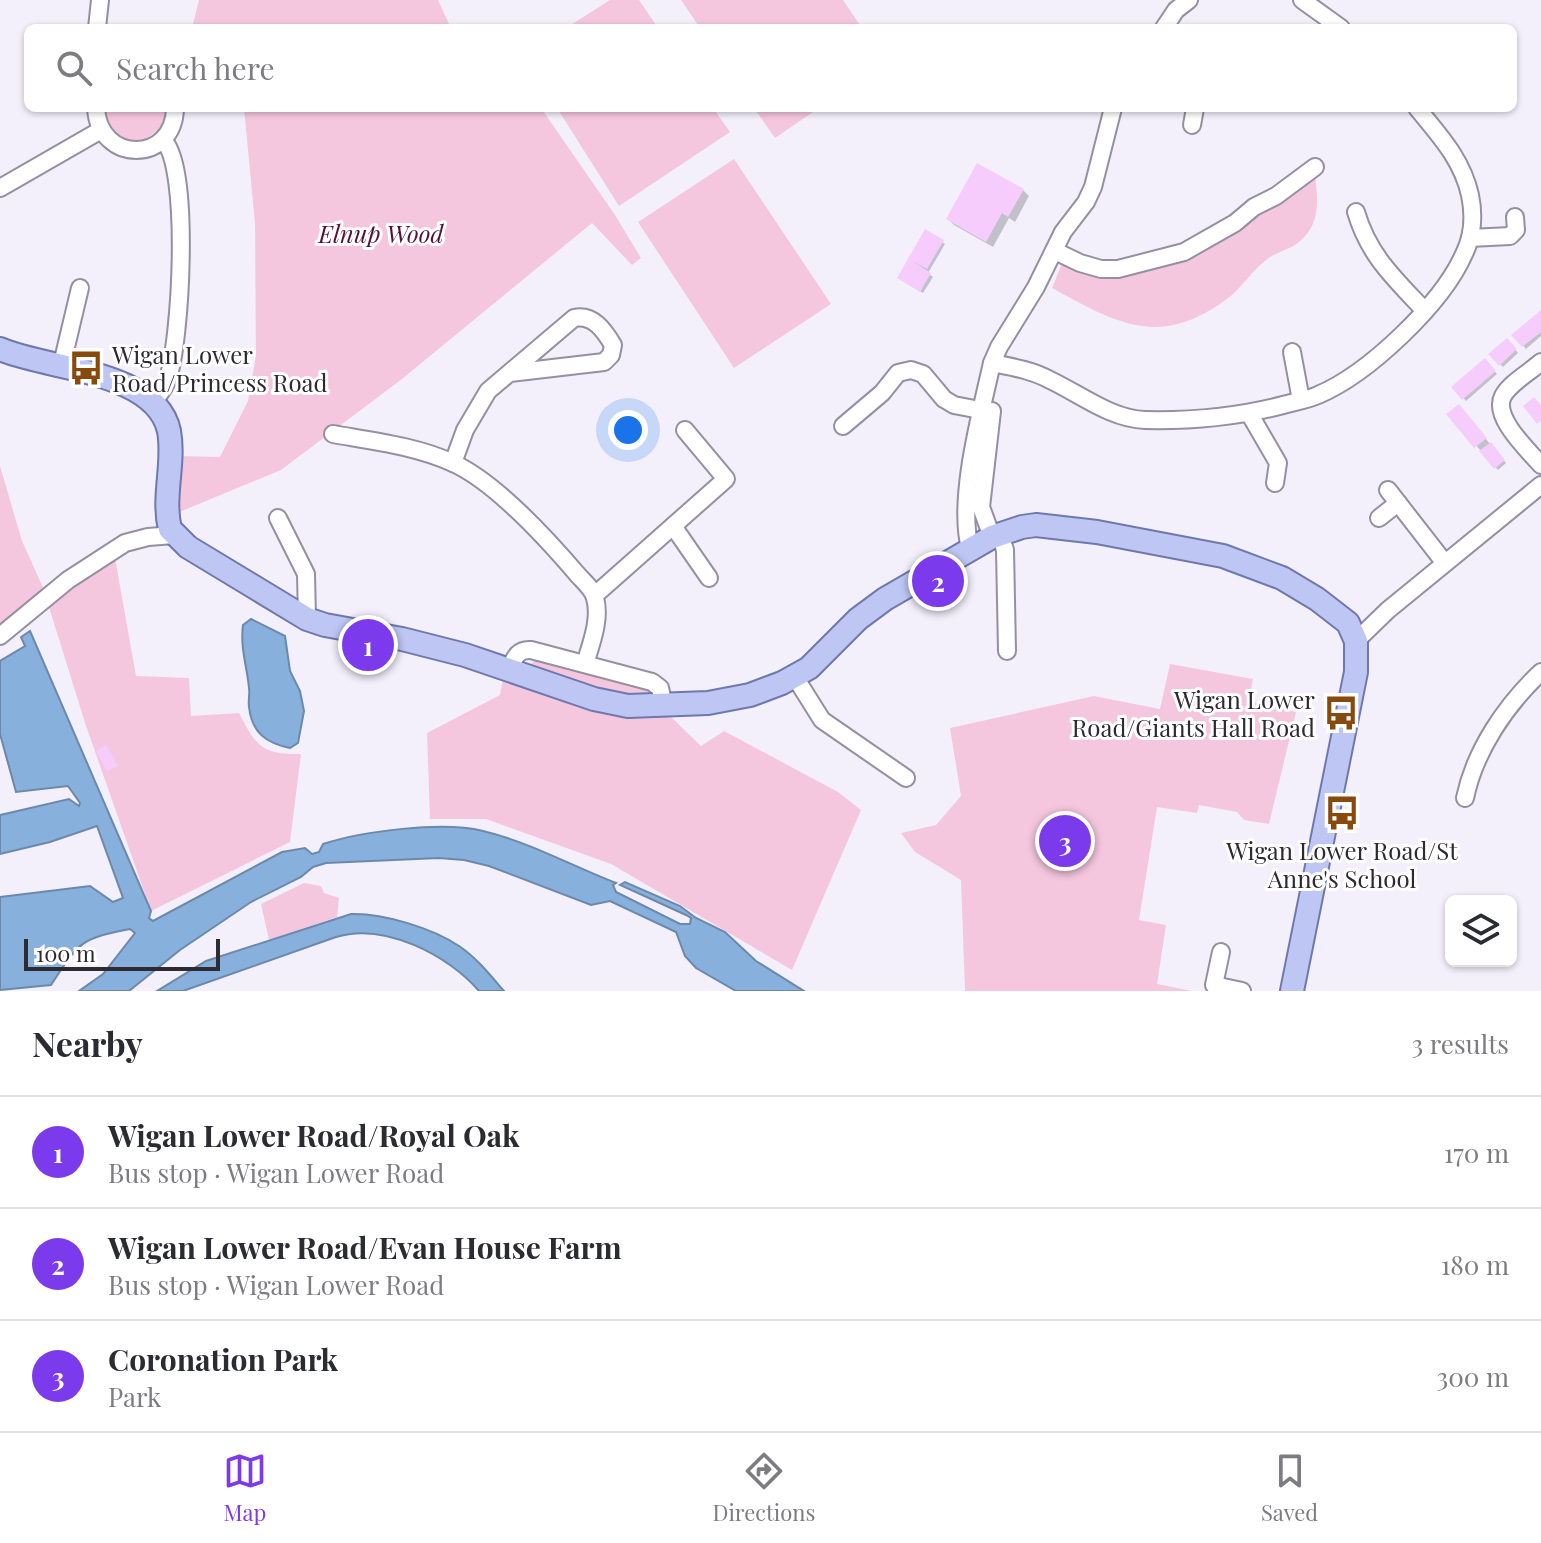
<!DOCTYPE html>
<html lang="en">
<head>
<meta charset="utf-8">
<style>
	:root { --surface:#fff; --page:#f2f2f3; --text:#2b2b33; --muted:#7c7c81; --line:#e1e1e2; --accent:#7c3aed }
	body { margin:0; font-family:"Playfair Display",serif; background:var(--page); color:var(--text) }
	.controls { position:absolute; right:24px; bottom:24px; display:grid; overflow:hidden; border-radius:12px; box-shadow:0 2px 6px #0004 }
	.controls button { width:72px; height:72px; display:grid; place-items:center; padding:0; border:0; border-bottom:2px solid var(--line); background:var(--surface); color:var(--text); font:40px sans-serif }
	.scale { position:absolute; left:24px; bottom:20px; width:196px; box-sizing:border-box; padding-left:8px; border:4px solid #2d2a32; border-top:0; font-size:22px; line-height:28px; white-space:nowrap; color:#2d2a32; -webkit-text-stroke:6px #fff; paint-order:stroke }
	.you { position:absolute; left:628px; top:430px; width:28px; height:28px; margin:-20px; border:6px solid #fff; border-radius:50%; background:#1a73e8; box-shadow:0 0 0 12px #1a73e833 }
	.badge { display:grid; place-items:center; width:52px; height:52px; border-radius:50%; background:var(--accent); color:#fff; font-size:26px; font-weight:700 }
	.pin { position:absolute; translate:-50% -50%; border:4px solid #fff; box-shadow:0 2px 8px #0006 }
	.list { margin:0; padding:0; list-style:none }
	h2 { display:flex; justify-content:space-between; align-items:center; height:104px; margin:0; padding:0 32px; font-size:34px }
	h2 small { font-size:26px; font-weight:400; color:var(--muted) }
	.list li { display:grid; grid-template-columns:52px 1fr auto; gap:24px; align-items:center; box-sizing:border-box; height:112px; padding:0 32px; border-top:2px solid var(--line) }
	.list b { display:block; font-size:30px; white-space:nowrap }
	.list p { margin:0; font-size:26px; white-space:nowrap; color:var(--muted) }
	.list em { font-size:26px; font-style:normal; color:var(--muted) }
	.icon { flex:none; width:44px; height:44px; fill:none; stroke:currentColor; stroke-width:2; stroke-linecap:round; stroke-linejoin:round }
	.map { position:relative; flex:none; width:1541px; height:991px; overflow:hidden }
	.search { position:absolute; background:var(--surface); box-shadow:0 2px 6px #0004; left:24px; right:24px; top:24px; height:88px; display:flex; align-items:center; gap:20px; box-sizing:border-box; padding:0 28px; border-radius:12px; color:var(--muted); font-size:30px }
	.sheet { height:440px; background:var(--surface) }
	nav { display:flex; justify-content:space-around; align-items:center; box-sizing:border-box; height:112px; border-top:2px solid var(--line); background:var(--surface); font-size:22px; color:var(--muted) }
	nav a { display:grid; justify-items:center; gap:4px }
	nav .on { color:var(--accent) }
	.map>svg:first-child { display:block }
	.green { fill:#f5c7df }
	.water { fill:#87b0dd; stroke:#6c88aa; stroke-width:2 }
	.shadow { fill:#0003 }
	.building { fill:#f6ccfc }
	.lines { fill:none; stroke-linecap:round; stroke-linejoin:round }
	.minor-casing { stroke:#958fa2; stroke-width:20 }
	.major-casing { stroke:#6f78ac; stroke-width:26 }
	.minor { stroke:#fff; stroke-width:16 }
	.major { stroke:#bec7f4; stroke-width:22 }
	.labels { text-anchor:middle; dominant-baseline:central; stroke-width:6; stroke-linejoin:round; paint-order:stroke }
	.park-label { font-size:24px; font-style:italic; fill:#53103b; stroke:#fff }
	.poi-label { font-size:24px; fill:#2d2a32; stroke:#fff; text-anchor:start }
</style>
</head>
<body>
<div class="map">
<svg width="1541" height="991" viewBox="0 0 1541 991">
	<rect width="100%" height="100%" fill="#f3f0fc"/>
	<!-- green -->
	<g class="green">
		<path d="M199,0H438L451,28H192Z"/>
		<path d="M610,0H639L658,28H566Z"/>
		<path d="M681,0H843L862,28H700Z"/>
		<path d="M101,108H168C164,138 124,157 107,127C104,122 103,114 101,108Z"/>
		<path d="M244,108H541L615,215L641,258L632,265L592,223L402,379L281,470L177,513L179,456L220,457L248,401L256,355L255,224Z"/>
		<path d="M557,108H713L730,132L619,206Z"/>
		<path d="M754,108H819L775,138Z"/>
		<path d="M734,159L831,304L734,368L638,222Z"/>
		<path d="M1315,175C1318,201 1321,224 1299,242C1289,250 1276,252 1266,260C1253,270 1244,284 1232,295C1163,349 1121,326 1052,288L1062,263L1123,276L1178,262Z"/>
		<path d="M0,466L22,541L45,592L0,627Z"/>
		<path d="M115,558L136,676L189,678L191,716L239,713C256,746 262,755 301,754L290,842L151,911L86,726L48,604Z"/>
		<path d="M537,658L645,684L655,695C613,700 570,679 531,664Z"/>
		<path d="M1170,664L1253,679L1249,701L1296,712L1269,824L1244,820L1237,812L1199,805L1197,813L1157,807L1139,920L1166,925L1157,984L1192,991H965L961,880L915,852L901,833L936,825L961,796L950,728L1094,696L1160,709Z"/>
		<path d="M504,674C556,692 613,721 669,715L701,746L724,731L838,792L861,810L792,970L611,864L486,819H430L427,733L500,695Z"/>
		<path d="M304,883L321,886L324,893L339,898L337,917L269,940L261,904Z"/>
	</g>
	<!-- water -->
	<g class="water">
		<path d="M251,619L285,636L290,671L300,691L304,711L298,743L290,748C266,743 252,733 249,707C248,701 250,694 249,688C247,666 240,648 243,625Z"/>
		<path d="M30,631L151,911L149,918L153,921L282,852L305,848L312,854L319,852L323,844C363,831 442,821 483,831C529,842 572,866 616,883L613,885L616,892L680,924H690L691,918L686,915L620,885L625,882L680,906L696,918L725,932L756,961L804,991H736L696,968L685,956L676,932L610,901L591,905L489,866L464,860L439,858L326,863L313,867L301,877L251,902L180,950L129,991H79L103,974L135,933L130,929C78,939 79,943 51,985L0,990V897L90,886L113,902L123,898L97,826L50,842L0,854V815L69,799L79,806L80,803L68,786L16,792L0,734V661L25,646L21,637Z"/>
		<path d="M351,914C383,913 432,928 459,946C477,958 491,976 504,991H479C448,955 384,922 336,937L183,991H157L206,961Z"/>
	</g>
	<!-- shadow -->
	<g class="shadow">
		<path d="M1023,190L1029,196L1015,222L1009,218L993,247L954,225L948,219Z"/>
		<path d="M926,232L945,244L928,273L933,277L923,293L902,280Z"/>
		<path d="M1541,312V336L1526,349L1514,335Z"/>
		<path d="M1507,340L1518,353L1503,367L1491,354Z"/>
		<path d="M1485,360L1497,374L1466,401L1454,387Z"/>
		<path d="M1459,407L1506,463L1498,470L1449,415Z"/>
	</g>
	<!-- building -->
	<g class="building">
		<path d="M977,163L1024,189L1008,217L1002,213L986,242L946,219Z"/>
		<path d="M925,229L944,240L927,269L912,261L931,273L920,292L897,278Z"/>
		<path d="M1541,310V332L1522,347L1511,335Z"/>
		<path d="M1507,338L1517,349L1499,366L1488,354Z"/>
		<path d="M1485,358L1496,371L1462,400L1451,387Z"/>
		<path d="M1534,397L1541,405V421L1537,424L1523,406Z"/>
		<path d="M1459,404L1487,438L1474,448L1446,414Z"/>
		<path d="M1491,442L1505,460L1494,469L1479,451Z"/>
		<path d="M106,745L118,766L107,771L96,751Z"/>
	</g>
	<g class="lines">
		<!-- minor casing -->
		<g class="minor-casing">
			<g id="minor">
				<path d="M1302,0L1341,28"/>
				<path d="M97,28L100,0"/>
				<path d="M1164,28L1176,10L1189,0"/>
				<path d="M96,108C99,164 174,164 175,108"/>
				<path d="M1192,125L1195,108"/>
				<path d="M0,188L101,130"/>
				<path d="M1356,212C1369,256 1395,279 1425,311"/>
				<path d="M1470,238L1510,236L1516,230L1515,217"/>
				<path d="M1055,251L1080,263L1101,269H1118L1184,252L1235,223L1254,207L1276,196L1315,167"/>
				<path d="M1292,352L1301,400"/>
				<path d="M1541,362C1530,372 1510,383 1503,396C1492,417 1528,450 1541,465"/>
				<path d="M992,363C1012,367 1032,370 1050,380C1080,394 1111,419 1145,420C1192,421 1237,417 1283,405C1294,402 1307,400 1318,395C1368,374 1442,304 1464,254C1473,236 1474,214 1470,195C1462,159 1439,135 1417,108"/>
				<path d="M61,368L80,288"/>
				<path d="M154,402C158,395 164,389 167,381C181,344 191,166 163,140"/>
				<path d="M1249,413L1278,463L1275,483"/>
				<path d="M843,426L882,393L898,373L911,370L923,374L944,399L954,405L990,412"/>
				<path d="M333,434C373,441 416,446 453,463C495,482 547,539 577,574C583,581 593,589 595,598C601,619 591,644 585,664"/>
				<path d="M453,463L465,430L488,391L574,318C593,314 604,330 613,345L611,355L604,362L510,373"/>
				<path d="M1388,490L1444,562"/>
				<path d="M278,518L306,574L307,619"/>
				<path d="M1379,518L1398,503"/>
				<path d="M673,526L709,578"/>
				<path d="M1000,534L1005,550L1007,651"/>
				<path d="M992,537L981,507L992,411"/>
				<path d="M970,548C957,499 981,413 992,363L999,347L1036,287L1063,232L1086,202L1093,187L1113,108"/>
				<path d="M595,595L726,479L685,430"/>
				<path d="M0,636L68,580L125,543L148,537L174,535"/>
				<path d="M1356,641L1388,610L1541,485"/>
				<path d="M510,668C515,657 518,649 531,650L652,682L660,688L664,706"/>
				<path d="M795,677L822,720L906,778"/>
				<path d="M1465,798C1475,750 1506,705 1541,672"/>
				<path d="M1221,952L1214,985L1242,991"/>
			</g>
		</g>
		<!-- major casing -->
		<g class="major-casing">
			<path id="major" d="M0,349C48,370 156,370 169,431C175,463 162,497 170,529L188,547L307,619L325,625L402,639L465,655L594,699L628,706L708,703L750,695L782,683L809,668L858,619L885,599L992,537L1022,527L1036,525L1097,532L1223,556L1282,578L1317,599L1348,623L1356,641V672L1292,991"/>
		</g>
		<!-- minor -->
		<use href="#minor" class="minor"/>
		<!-- major -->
		<use href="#major" class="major"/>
	</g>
	<!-- icons -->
	<defs>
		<g id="bus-bare" transform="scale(2.76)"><path d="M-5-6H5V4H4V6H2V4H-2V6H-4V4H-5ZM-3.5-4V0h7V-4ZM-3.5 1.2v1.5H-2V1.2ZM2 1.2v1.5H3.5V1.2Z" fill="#88490c" stroke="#fff" stroke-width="2.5" paint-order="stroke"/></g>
	</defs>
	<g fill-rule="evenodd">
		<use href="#bus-bare" x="86" y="368"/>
		<use href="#bus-bare" x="1341" y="713"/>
		<use href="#bus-bare" x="1342" y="813"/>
	</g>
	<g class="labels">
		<!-- park labels -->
		<g class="park-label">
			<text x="381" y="233">Elnup Wood</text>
		</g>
		<!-- poi labels -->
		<g class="poi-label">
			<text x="112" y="354">Wigan Lower<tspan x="112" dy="28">Road/Princess Road</tspan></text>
			<text x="1315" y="699" text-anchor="end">Wigan Lower<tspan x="1315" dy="28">Road/Giants Hall Road</tspan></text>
			<text x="1342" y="850" text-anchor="middle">Wigan Lower Road/St<tspan x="1342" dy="28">Anne's School</tspan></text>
		</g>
	</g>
</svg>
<div class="controls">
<button><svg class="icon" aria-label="layers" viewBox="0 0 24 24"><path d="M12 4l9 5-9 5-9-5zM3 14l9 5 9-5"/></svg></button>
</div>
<div class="scale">100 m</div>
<div class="you"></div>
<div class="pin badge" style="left:368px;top:645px">1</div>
<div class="pin badge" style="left:938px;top:581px">2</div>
<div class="pin badge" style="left:1065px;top:841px">3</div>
<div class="search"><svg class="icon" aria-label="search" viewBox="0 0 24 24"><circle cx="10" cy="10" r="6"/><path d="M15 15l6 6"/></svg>Search here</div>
</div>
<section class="sheet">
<h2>Nearby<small>3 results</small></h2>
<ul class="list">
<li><span class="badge">1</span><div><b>Wigan Lower Road/Royal Oak</b><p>Bus stop · Wigan Lower Road</p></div><em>170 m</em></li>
<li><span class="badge">2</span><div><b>Wigan Lower Road/Evan House Farm</b><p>Bus stop · Wigan Lower Road</p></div><em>180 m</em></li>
<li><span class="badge">3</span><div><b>Coronation Park</b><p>Park</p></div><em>300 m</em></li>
</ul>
</section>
<nav>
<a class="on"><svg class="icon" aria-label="map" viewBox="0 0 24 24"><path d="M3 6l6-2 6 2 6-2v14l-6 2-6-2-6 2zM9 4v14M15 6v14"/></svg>Map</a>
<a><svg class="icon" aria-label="directions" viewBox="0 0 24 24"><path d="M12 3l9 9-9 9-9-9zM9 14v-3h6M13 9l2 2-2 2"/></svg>Directions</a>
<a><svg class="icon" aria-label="saved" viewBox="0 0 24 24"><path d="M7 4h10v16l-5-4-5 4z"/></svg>Saved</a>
</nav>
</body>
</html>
